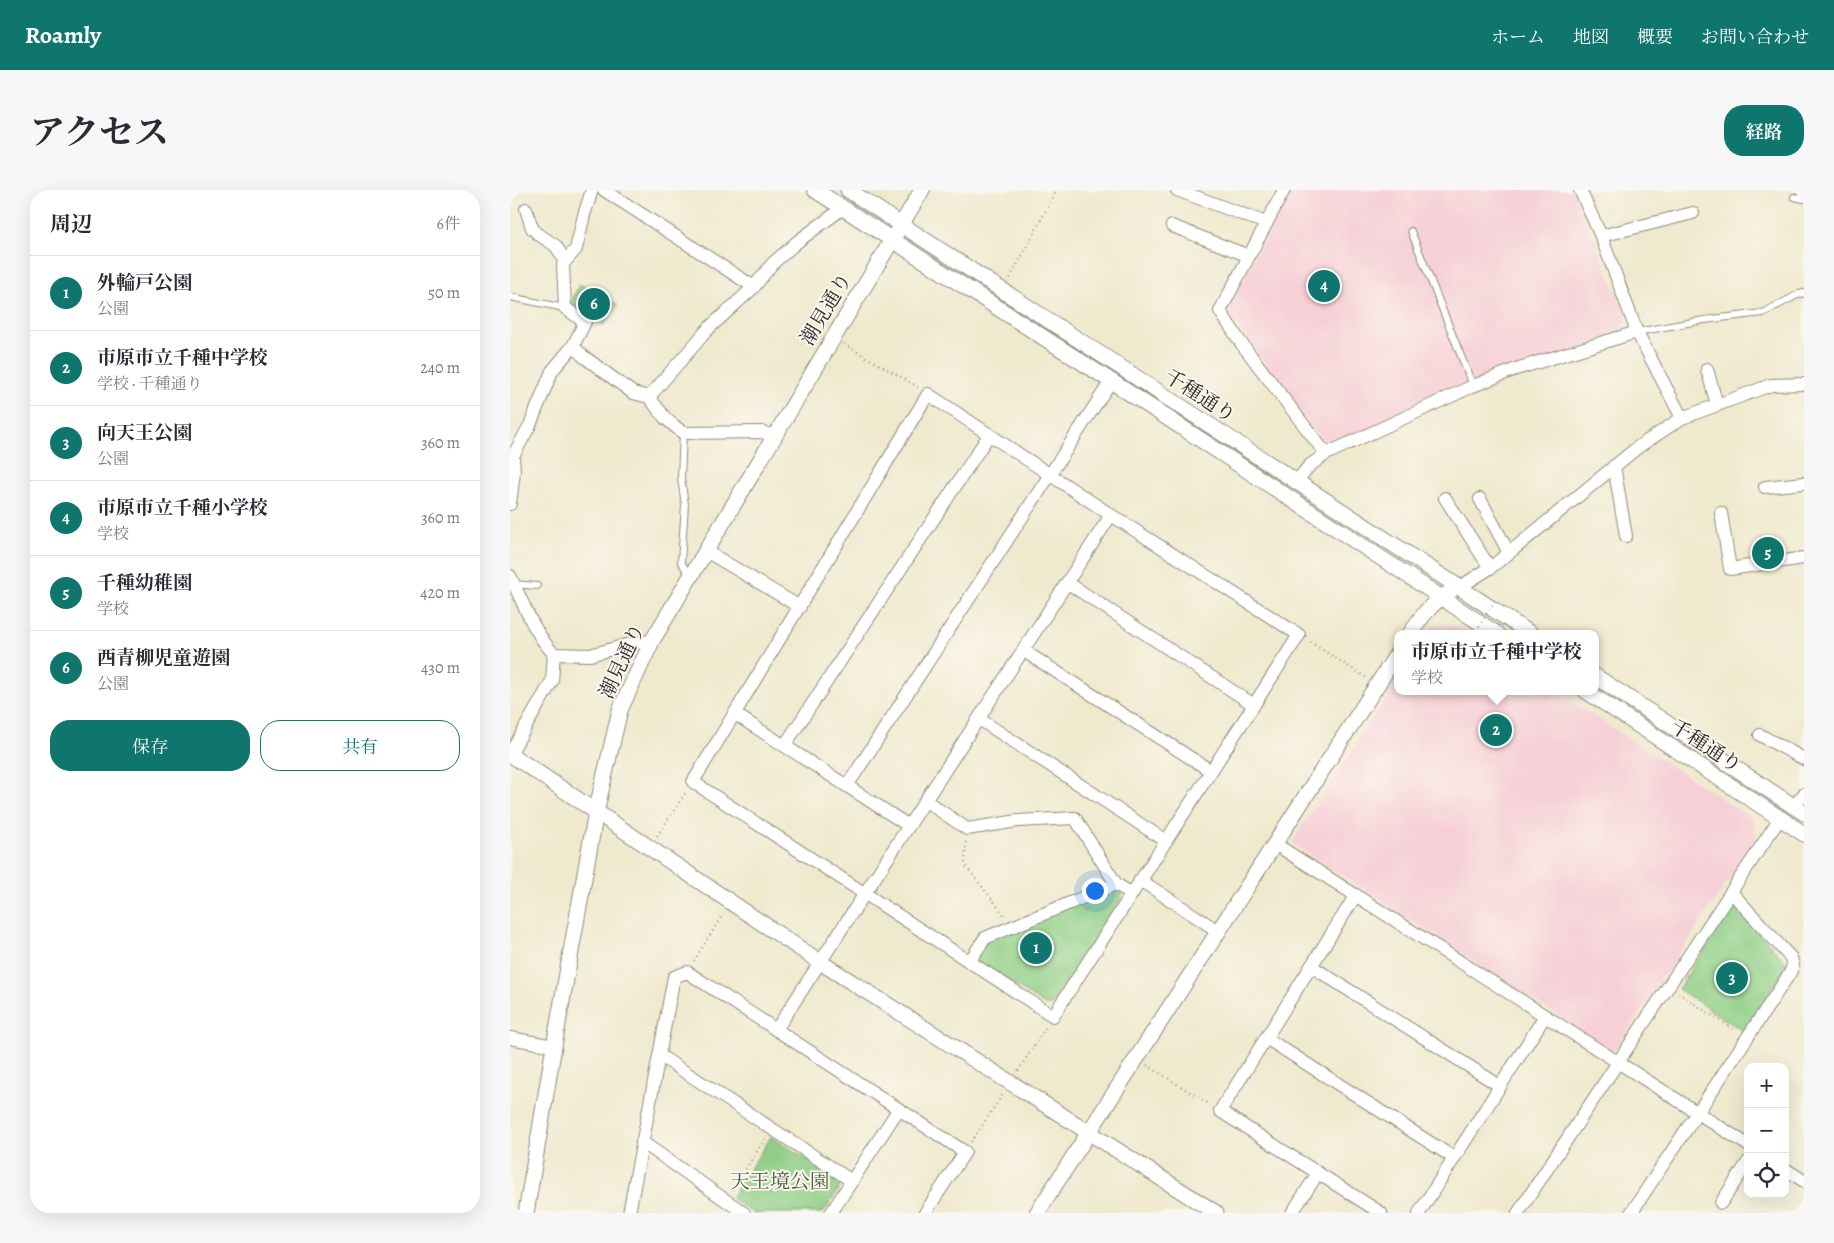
<!DOCTYPE html>
<html lang="ja">
<head>
<meta charset="utf-8">
<style>
	:root { --surface:#fff; --page:#f7f7f7; --text:#2b2b33; --muted:#7c7c81; --line:#e1e1e2; --accent:#0f766e }
	body { margin:0; font-family:Alegreya,"Noto Serif JP",serif; background:var(--page); color:var(--text) }
	.controls { position:absolute; right:15px; bottom:15px; display:grid; overflow:hidden; border-radius:10px; box-shadow:0 5px 20px #0002 }
	.controls button { width:45px; height:45px; display:grid; place-items:center; padding:0; border:0; border-bottom:1px solid var(--line); background:var(--surface); color:var(--text); font:25px sans-serif }
	.you { position:absolute; left:584px; top:700px; width:18px; height:18px; margin:-12px; border:4px solid #fff; border-radius:50%; background:#1a73e8; box-shadow:0 0 0 8px #1a73e833 }
	.badge { display:grid; place-items:center; width:32px; height:32px; border-radius:50%; background:var(--accent); color:#fff; font-size:16px; font-weight:700 }
	.pin { position:absolute; translate:-50% -50%; border:2px solid #fff; box-shadow:0 1px 5px #0006 }
	.popup { position:absolute; left:884px; top:440px; width:205px; height:65px; box-sizing:border-box; display:grid; place-content:center; border-radius:10px; background:var(--surface); filter:drop-shadow(0 1px 4px #0005); font-size:16px; white-space:nowrap; color:var(--muted) }
	.popup b { font-size:19px; color:var(--text) }
	.popup::after { content:''; position:absolute; left:50%; top:100%; margin-left:-10px; border:10px solid transparent; border-top-color:var(--surface) }
	.list { margin:0; padding:0; list-style:none }
	h2 { display:flex; justify-content:space-between; align-items:center; height:65px; margin:0; padding:0 20px; font-size:21px }
	h2 small { font-size:16px; font-weight:400; color:var(--muted) }
	.list li { display:grid; grid-template-columns:32px 1fr auto; gap:15px; align-items:center; box-sizing:border-box; height:75px; padding:0 20px; border-top:1px solid var(--line) }
	.list b { display:block; font-size:19px; white-space:nowrap }
	.list p { margin:0; font-size:16px; white-space:nowrap; color:var(--muted) }
	.list em { font-size:16px; font-style:normal; color:var(--muted) }
	.actions { display:flex; gap:10px; padding:15px 20px }
	.actions a { flex:1; padding:11px 0; border:1px solid var(--accent); border-radius:20px; text-align:center; font-size:18px; color:var(--accent) }
	.actions .main { background:var(--accent); color:#fff }
	.icon { flex:none; width:28px; height:28px; fill:none; stroke:currentColor; stroke-width:2; stroke-linecap:round; stroke-linejoin:round }
	.map { position:relative; flex:none; width:1294px; height:1023px; overflow:hidden; border-radius:20px }
	header { display:flex; align-items:center; gap:30px; box-sizing:border-box; height:70px; padding:0 25px; background:var(--accent); color:#fff }
	header strong { font-size:24px }
	nav { display:flex; gap:28px; margin-inline-start:auto; font-size:18px }
	.intro { display:flex; align-items:center; justify-content:space-between; box-sizing:border-box; height:120px; padding:0 30px }
	h1 { margin:0; font-size:35px }
	.button { padding:12px 22px; border-radius:20px; background:var(--accent); color:#fff; font-size:18px; font-weight:700 }
	main { display:flex; gap:30px; padding:0 30px }
	aside { flex:1; background:var(--surface); border-radius:20px; box-shadow:0 5px 20px #0002 }
	.map>svg:first-child { display:block }
	.built { fill:#f6cfd7 }
	.green { fill:#8ece85; stroke:#5c7c58 }
	.lines { fill:none; stroke-linecap:round; stroke-linejoin:round }
	.service-casing { stroke:#8d8a7c; stroke-width:8 }
	.minor-casing { stroke:#8d8a7c; stroke-width:14 }
	.tertiary-casing { stroke:#8d8a7c; stroke-width:17 }
	.path { stroke:#8d8a7c; stroke-width:2; stroke-dasharray:1 4; stroke-linecap:butt }
	.service { stroke:#fff; stroke-width:6 }
	.minor { stroke:#fff; stroke-width:12 }
	.tertiary { stroke:#fff; stroke-width:15 }
	.path-bridge { stroke:#8d8a7c; stroke-width:2; stroke-dasharray:1 4; stroke-linecap:butt }
	.labels { text-anchor:middle; dominant-baseline:central; stroke-width:4; stroke-linejoin:round; paint-order:stroke }
	.street-label { font-size:20px; fill:#2b2b2b; stroke:#fbf7ec }
	.park-label { font-size:20px; fill:#495c46; stroke:#fbf7ec }
</style>
</head>
<body>
<header>
<strong>Roamly</strong>
<nav><a>ホーム</a><a>地図</a><a>概要</a><a>お問い合わせ</a></nav>
</header>
<div class="intro"><h1>アクセス</h1><a class="button">経路</a></div>
<main>
<aside>
<h2>周辺<small>6件</small></h2>
<ul class="list">
<li><span class="badge">1</span><div><b>外輪戸公園</b><p>公園</p></div><em>50 m</em></li>
<li><span class="badge">2</span><div><b>市原市立千種中学校</b><p>学校 · 千種通り</p></div><em>240 m</em></li>
<li><span class="badge">3</span><div><b>向天王公園</b><p>公園</p></div><em>360 m</em></li>
<li><span class="badge">4</span><div><b>市原市立千種小学校</b><p>学校</p></div><em>360 m</em></li>
<li><span class="badge">5</span><div><b>千種幼稚園</b><p>学校</p></div><em>420 m</em></li>
<li><span class="badge">6</span><div><b>西青柳児童遊園</b><p>公園</p></div><em>430 m</em></li>
</ul>
<div class="actions"><a class="main">保存</a><a>共有</a></div>
</aside>
<div class="map">
<svg width="1294" height="1023" viewBox="0 0 1294 1023">
	<rect width="100%" height="100%" fill="#fbf7ec"/>
	<filter id="ink" filterUnits="userSpaceOnUse"><feTurbulence type="fractalNoise" baseFrequency=".02" numOctaves="2"/><feDisplacementMap in="SourceGraphic" scale="10" xChannelSelector="R" yChannelSelector="G"/><feConvolveMatrix kernelMatrix="1 2 1 2 8 2 1 2 1" color-interpolation-filters="sRGB"/></filter>
	<filter id="wash" filterUnits="userSpaceOnUse"><feTurbulence type="fractalNoise" baseFrequency=".0096" numOctaves="4" result="noise"/><feDisplacementMap in="SourceGraphic" scale="20" xChannelSelector="R" yChannelSelector="G"/><feGaussianBlur stdDeviation="1.12" result="paint"/><feColorMatrix in="noise" values="0 0 0 0 0 0 0 0 0 0 0 0 0 0 0 0 0 1.4 0 .05"/><feComposite in="paint" operator="in"/></filter>
	<g filter="url(#wash)">
		<rect width="100%" height="100%" fill="#efe9ce"/>
		<!-- built -->
		<g class="built">
			<path d="M781,0H1063L1117,127L1110,143L827,253L813,251L720,127V116L770,19Z"/>
			<path d="M939,433L956,444H918L923,436Z"/>
			<path d="M887,491V501H1045L1243,629L1247,648L1105,859L1100,860L782,653Z"/>
		</g>
		<!-- green -->
		<g class="green">
			<path d="M69,94L108,115L94,135L65,118L61,112Z"/>
			<path d="M602,699L610,702L612,707L542,815H535L468,772V766L478,750Z"/>
			<path d="M1222,718H1228L1276,773V778L1235,842L1168,799Z"/>
			<path d="M261,947L330,990L332,994L313,1023H243L221,1008Z"/>
		</g>
	</g>
	<g filter="url(#ink)">
		<g class="lines">
			<!-- service casing -->
			<g class="service-casing">
				<g id="service">
					<path d="M1284,7L1294,9"/>
					<path d="M901,41L963,196"/>
					<path d="M0,107L55,118"/>
					<path d="M1127,142L1194,130L1253,123L1289,104L1294,103"/>
					<path d="M173,243L171,288L175,315L171,372L180,386"/>
					<path d="M3,394L27,396"/>
				</g>
			</g>
			<!-- minor casing -->
			<g class="minor-casing">
				<g id="minor">
					<path d="M94,0L244,97"/>
					<path d="M667,0L756,33"/>
					<path d="M774,0L710,121L731,153L816,264"/>
					<path d="M1070,0L1091,46L1127,142L1172,228"/>
					<path d="M16,19L22,38L28,44L46,56L55,71"/>
					<path d="M662,36L739,66"/>
					<path d="M1091,46L1183,23"/>
					<path d="M63,156L73,166L123,203L139,207L155,228L173,243L252,242L263,246"/>
					<path d="M1197,179L1207,215"/>
					<path d="M418,204L601,325L789,445L543,826L183,592Z"/>
					<path d="M139,207L199,138L244,97L262,74L287,52L333,18"/>
					<path d="M1104,276L1116,346"/>
					<path d="M786,292L799,276L816,264L963,196L1006,179L1127,142"/>
					<path d="M1255,297L1294,293"/>
					<path d="M935,308L980,378"/>
					<path d="M970,309L999,363"/>
					<path d="M0,314L4,282L3,266L20,235L42,181L63,156L75,132L55,118L53,74L66,59L74,25L82,0"/>
					<path d="M1211,323L1220,379L1294,368"/>
					<path d="M196,361L290,417"/>
					<path d="M0,386C13,412 23,442 44,464L80,465L124,453L142,451"/>
					<path d="M558,393L744,515"/>
					<path d="M950,397L980,378L999,363L1128,257L1172,228L1261,195L1294,194"/>
					<path d="M514,461L701,581"/>
					<path d="M225,524L399,636"/>
					<path d="M469,529L656,651"/>
					<path d="M1250,545L1294,569"/>
					<path d="M275,555L479,245"/>
					<path d="M0,564L42,491L44,464"/>
					<path d="M337,596L601,191"/>
					<path d="M416,611L457,639L508,631L565,628L606,694L622,704"/>
					<path d="M1284,616L1294,604"/>
					<path d="M765,654L1238,955"/>
					<path d="M630,690L708,741"/>
					<path d="M846,705L710,921L871,1023"/>
					<path d="M459,772L475,748L606,694"/>
					<path d="M801,776L990,896"/>
					<path d="M266,840L601,325"/>
					<path d="M0,848L44,856"/>
					<path d="M756,848L944,968"/>
					<path d="M149,865L342,991"/>
					<path d="M132,952L234,1023"/>
					<path d="M1275,979L1294,991"/>
					<path d="M1211,1013L1238,972"/>
					<path d="M119,1023L164,787L177,782L455,962L415,1023"/>
					<path d="M321,1023L388,920"/>
					<path d="M782,1023L808,983"/>
					<path d="M909,1023L1035,826"/>
					<path d="M1008,1023L1270,628"/>
					<path d="M1121,1023L1280,783L1283,775L1281,768L1222,703"/>
				</g>
			</g>
			<!-- tertiary casing -->
			<g class="tertiary-casing">
				<g id="tertiary">
					<path d="M305,0L601,191L987,444"/>
					<path d="M338,0L1021,444"/>
					<path d="M900,444C911,427 922,412 940,402"/>
					<path d="M1085,486L1294,623"/>
					<path d="M1076,501L1294,644"/>
					<path d="M0,564L310,772L706,1023"/>
					<path d="M16,1023L44,856L86,622L110,520L142,451L412,0"/>
					<path d="M527,1023L887,464"/>
				</g>
			</g>
			<!-- path -->
			<g class="path">
				<path d="M500,88L547,0"/>
				<path d="M334,154L408,197"/>
				<path d="M800,452L857,488"/>
				<path d="M147,646L176,602"/>
				<path d="M456,652L455,675L495,726"/>
				<path d="M184,771L213,724"/>
				<path d="M1168,803L1226,841"/>
				<path d="M637,875L699,914"/>
				<path d="M508,881L536,837"/>
				<path d="M461,952L493,904"/>
				<path d="M222,1000L255,949"/>
			</g>
			<!-- service -->
			<use href="#service" class="service"/>
			<!-- minor -->
			<use href="#minor" class="minor"/>
			<!-- tertiary -->
			<use href="#tertiary" class="tertiary"/>
			<!-- path-bridge -->
			<path class="path-bridge" d="M966,441L986,409"/>
		</g>
	</g>
	<g class="labels">
		<!-- street labels -->
		<g class="street-label">
			<text transform="translate(316 119) rotate(-59)">潮見通り</text>
			<text transform="translate(690 206) rotate(33)">千種通り</text>
			<text transform="translate(112 471) rotate(-65)">潮見通り</text>
			<text transform="translate(1196 556) rotate(33)">千種通り</text>
		</g>
		<!-- park labels -->
		<g class="park-label">
			<text x="270" y="991">天王境公園</text>
		</g>
	</g>
</svg>
<div class="controls">
<button>+</button>
<button>−</button>
<button><svg class="icon" aria-label="locate" viewBox="0 0 24 24"><circle cx="12" cy="12" r="6"/><path d="M12 2v4M12 18v4M2 12h4M18 12h4"/></svg></button>
</div>
<div class="you"></div>
<div class="pin badge" style="left:526px;top:758px">1</div>
<div class="pin badge" style="left:986px;top:540px">2</div>
<div class="popup"><b>市原市立千種中学校</b>学校</div>
<div class="pin badge" style="left:1222px;top:788px">3</div>
<div class="pin badge" style="left:814px;top:96px">4</div>
<div class="pin badge" style="left:1258px;top:363px">5</div>
<div class="pin badge" style="left:84px;top:114px">6</div>
</div>
</main>
</body>
</html>
